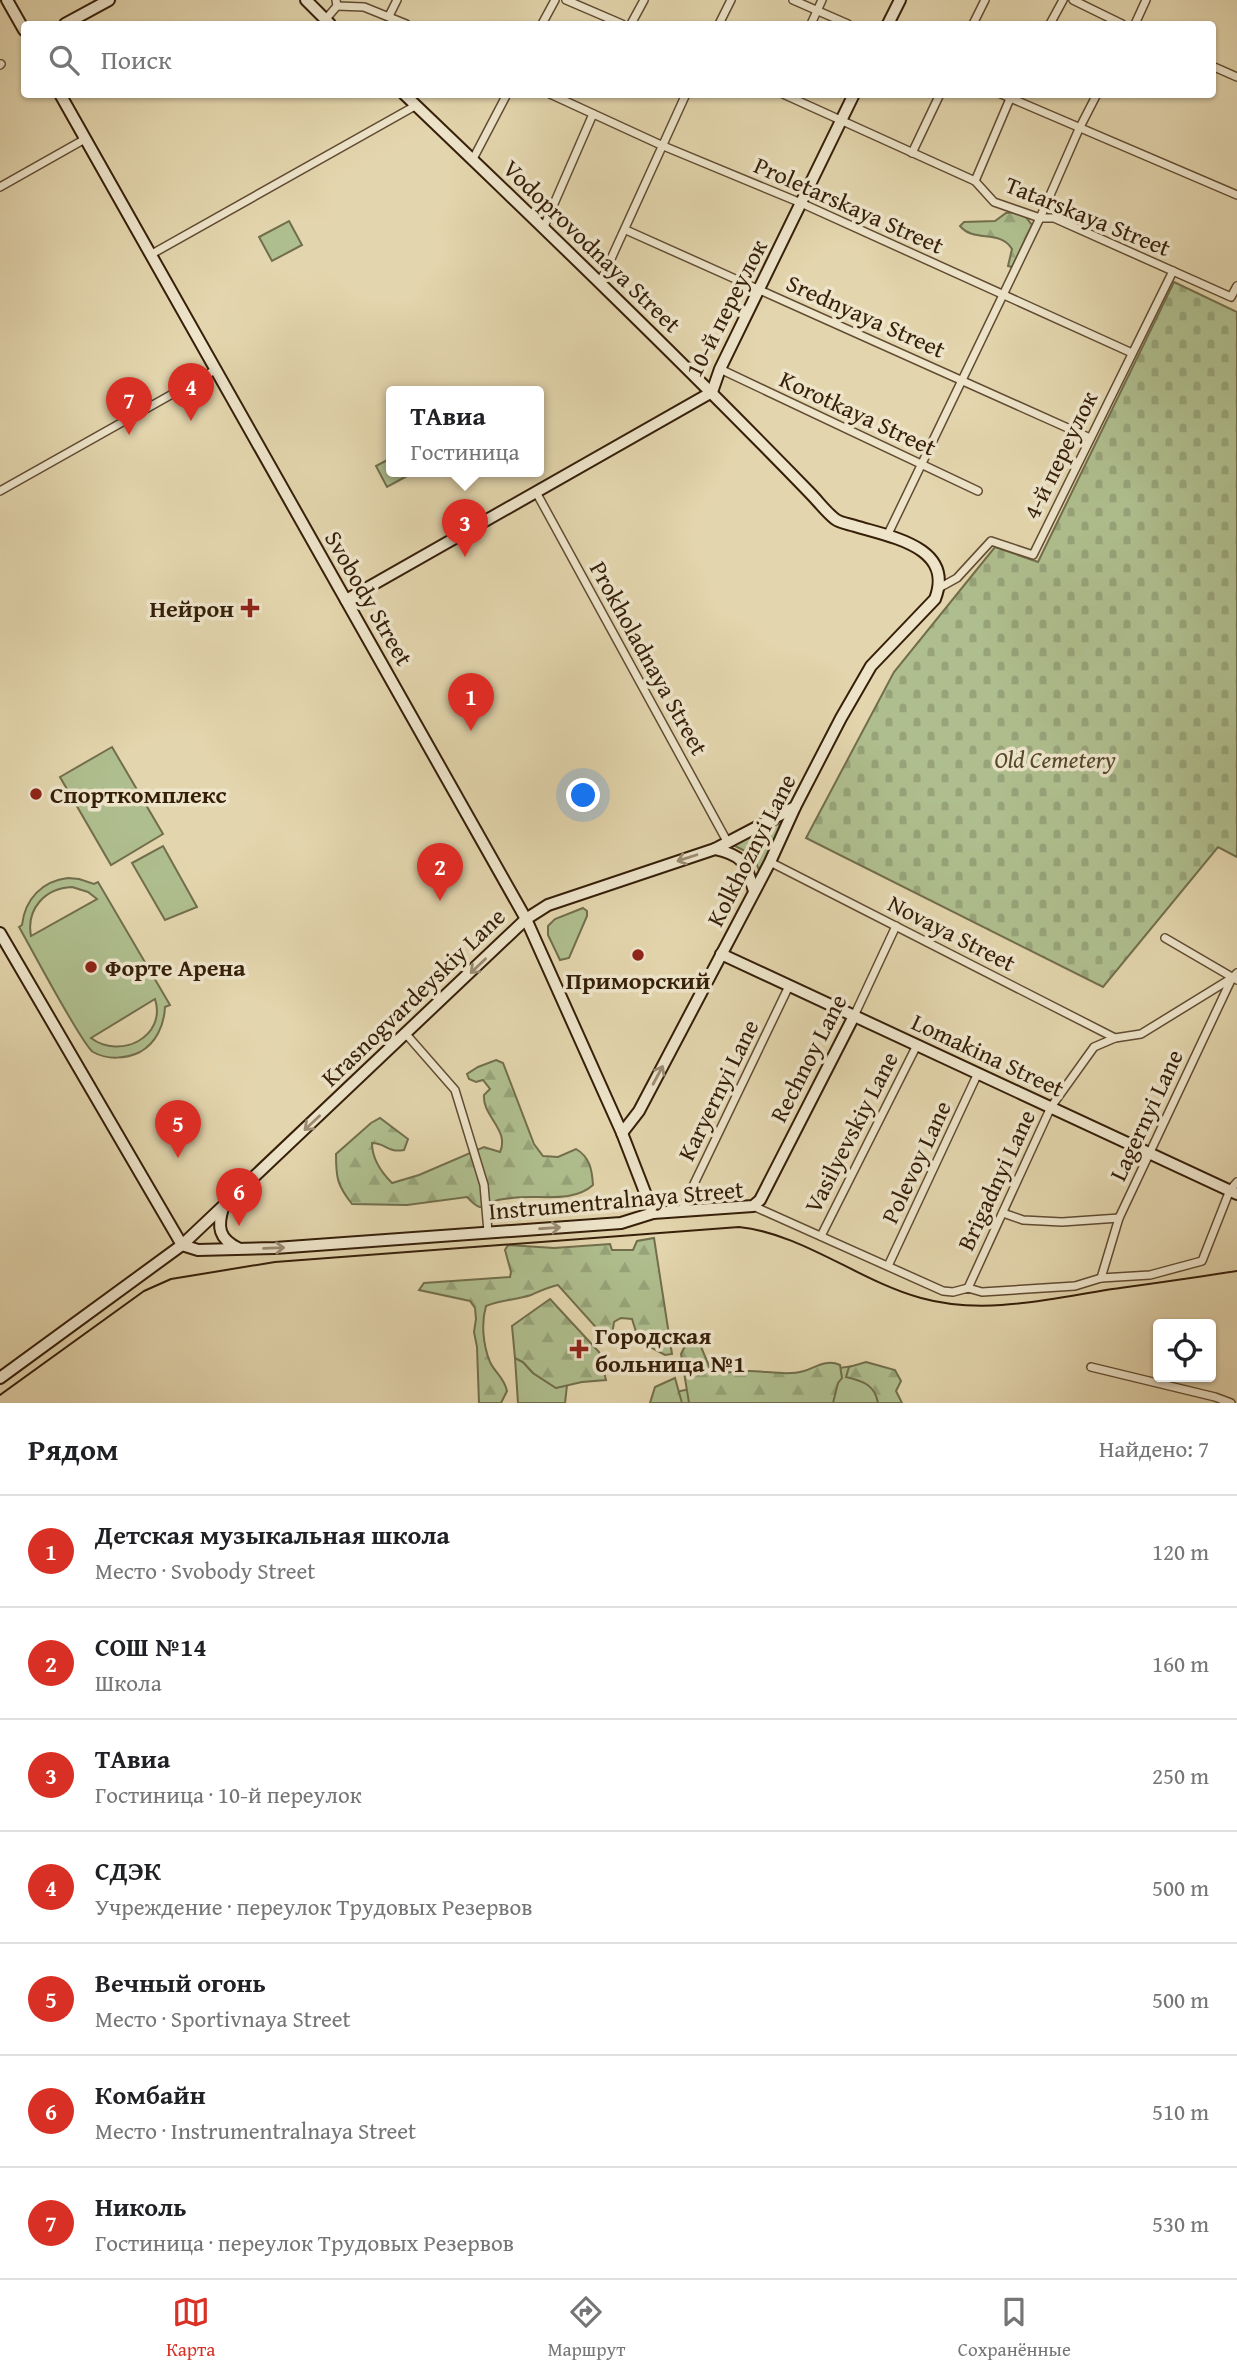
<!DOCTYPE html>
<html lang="ru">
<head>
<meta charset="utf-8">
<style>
	:root { --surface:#fff; --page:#f2f2f2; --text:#202124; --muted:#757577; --line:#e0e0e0; --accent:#d93025 }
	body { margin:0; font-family:"Gentium Book Plus",serif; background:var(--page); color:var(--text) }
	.controls { position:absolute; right:21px; bottom:21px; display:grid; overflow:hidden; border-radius:7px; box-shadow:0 2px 5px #0004 }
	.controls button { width:63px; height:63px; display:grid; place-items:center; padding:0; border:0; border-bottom:2px solid var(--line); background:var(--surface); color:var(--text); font:35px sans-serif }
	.you { position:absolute; left:584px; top:796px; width:24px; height:24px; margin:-18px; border:5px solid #fff; border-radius:50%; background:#1a73e8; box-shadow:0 0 0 10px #1a73e833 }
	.badge { display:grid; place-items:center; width:46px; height:46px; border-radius:50%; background:var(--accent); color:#fff; font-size:23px; font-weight:700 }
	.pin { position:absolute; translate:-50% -58px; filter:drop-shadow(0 2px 4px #0008) }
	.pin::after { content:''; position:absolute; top:37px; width:24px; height:21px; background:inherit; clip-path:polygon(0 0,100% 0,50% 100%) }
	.popup { position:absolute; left:386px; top:386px; width:158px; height:91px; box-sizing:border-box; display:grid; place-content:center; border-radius:7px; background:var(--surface); filter:drop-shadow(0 2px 5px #0005); font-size:23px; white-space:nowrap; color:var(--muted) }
	.popup b { font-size:26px; color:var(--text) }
	.popup::after { content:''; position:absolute; left:50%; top:100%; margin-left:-14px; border:14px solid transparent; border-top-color:var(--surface) }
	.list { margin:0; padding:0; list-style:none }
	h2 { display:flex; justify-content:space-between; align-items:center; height:91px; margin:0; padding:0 28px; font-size:30px }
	h2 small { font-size:23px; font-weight:400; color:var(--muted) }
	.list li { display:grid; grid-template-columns:46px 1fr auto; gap:21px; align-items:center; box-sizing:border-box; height:112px; padding:0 28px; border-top:2px solid var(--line) }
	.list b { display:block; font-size:26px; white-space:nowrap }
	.list p { margin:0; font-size:23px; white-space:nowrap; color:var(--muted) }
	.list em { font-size:23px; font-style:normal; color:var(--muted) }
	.icon { flex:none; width:38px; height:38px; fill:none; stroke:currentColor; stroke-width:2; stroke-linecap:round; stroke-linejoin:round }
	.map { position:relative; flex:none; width:1237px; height:1403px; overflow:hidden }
	.search { position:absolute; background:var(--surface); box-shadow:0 2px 5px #0004; left:21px; right:21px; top:21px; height:77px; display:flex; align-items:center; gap:18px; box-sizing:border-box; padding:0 24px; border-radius:7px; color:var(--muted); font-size:26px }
	.sheet { height:875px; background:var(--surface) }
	nav { display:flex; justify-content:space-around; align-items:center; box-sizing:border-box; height:98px; border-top:2px solid var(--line); background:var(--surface); font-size:19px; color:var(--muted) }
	nav a { display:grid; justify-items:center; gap:4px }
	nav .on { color:var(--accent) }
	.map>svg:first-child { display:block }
	.green { fill:#afbe8e; stroke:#726e4c; stroke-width:2; fill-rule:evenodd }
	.forest { fill:url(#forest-firs); stroke:#726e4c; stroke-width:2 }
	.cemetery { fill:url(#cemetery-stones); stroke:#726e4c; stroke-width:2 }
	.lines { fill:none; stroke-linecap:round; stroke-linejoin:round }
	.street-casing { stroke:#614c32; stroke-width:10 }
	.secondary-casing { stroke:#361f09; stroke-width:14 }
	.street { stroke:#ede4ca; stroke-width:7 }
	.secondary { stroke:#ede4ca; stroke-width:10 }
	.tram { stroke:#361f09; stroke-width:2 }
	.oneway { stroke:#9b8b73 }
	.poi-dot { fill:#8f2418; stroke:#ede4ca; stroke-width:2.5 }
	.labels { text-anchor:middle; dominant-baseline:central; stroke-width:7; stroke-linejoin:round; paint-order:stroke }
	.street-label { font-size:24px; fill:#361f09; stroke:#ede4ca }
	.poi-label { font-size:24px; font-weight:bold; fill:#361f09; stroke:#ede4ca; text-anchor:start }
	.park-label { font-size:24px; font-style:italic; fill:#54472a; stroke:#ede4ca }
</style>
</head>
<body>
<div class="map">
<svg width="1237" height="1403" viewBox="0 0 1237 1403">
	<defs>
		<pattern id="forest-firs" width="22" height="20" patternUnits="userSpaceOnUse" patternTransform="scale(1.75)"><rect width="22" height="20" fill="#afbe8e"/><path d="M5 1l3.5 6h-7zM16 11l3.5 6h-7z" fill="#97a379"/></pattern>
		<pattern id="cemetery-stones" width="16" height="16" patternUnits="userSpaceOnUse" patternTransform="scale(1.75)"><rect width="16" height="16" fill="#afbe8e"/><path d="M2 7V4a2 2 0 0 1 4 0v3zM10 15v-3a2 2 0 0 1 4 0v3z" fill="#97a379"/></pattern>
	</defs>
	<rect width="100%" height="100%" fill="#e3d5ad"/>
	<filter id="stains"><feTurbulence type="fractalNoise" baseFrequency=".00286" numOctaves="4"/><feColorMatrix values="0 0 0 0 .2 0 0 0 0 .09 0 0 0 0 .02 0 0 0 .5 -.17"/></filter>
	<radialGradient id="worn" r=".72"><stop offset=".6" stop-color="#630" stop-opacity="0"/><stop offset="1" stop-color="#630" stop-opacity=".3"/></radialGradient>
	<!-- green -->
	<g class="green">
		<path d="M289,221L302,245L272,261L259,237Z"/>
		<path d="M391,458L392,471H404L407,476L387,487L376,466Z"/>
		<path d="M112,747L163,834L111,865L60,777Z"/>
		<path d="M778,824L780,825L782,830L761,870H759L753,855L735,846L736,843Z"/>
		<path d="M163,846L197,907L165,920L132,863Z"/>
		<path d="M68,878L79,879L94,884L98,882L170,1005L165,1007C164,1026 156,1043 140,1052C126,1059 107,1060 93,1052C82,1045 30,946 19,927L22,925C25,899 42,881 68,878ZM72,887L88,892L97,899L31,936C26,909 45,888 72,887ZM155,999C167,1037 120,1060 91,1038Z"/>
		<path d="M583,908L587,911V916L569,958L560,960L548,935V926L555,919Z"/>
		<path d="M515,1358L523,1362L533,1373L556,1388L567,1385L565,1403H518Z"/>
		<path d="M868,1364L896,1403H658L657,1396L699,1387Z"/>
	</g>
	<!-- forest -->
	<g class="forest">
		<path d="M1015,212L1025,216L1032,225L1012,267L1008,266L1012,249C1000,229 974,243 960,226L964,222L995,221L1006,213Z"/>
		<path d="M496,1060L503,1063L534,1144L543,1156L558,1157L576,1149C590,1157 592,1170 593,1185C572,1204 538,1194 512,1198C507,1199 499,1199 495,1201C490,1204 488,1208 480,1207C475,1206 471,1201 467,1197L407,1205L352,1204C337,1185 336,1178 336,1154L371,1123L380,1118L408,1139L404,1150C387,1153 386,1143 372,1143C372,1159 381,1172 392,1183L419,1175L484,1147L500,1152C510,1130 482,1116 484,1095L490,1089L483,1080L476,1082L469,1079L467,1074L478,1067Z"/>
		<path d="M654,1238L672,1354L665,1355L639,1341L632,1319L621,1318L614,1322L612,1335L609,1338L601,1333L558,1285C548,1287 540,1291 531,1295C516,1300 500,1300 486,1306C481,1323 483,1345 490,1362C495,1373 504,1377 507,1391L501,1403H479L477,1347L474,1332L476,1319L475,1308L470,1301L419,1290L424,1283L510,1277L511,1272L505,1250L508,1245L554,1248L610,1244L612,1250H633L637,1241Z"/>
		<path d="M550,1299L599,1352L606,1380L582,1382L556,1388L533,1373L523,1362L515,1358L512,1326Z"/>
		<path d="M699,1342L711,1371C725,1374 736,1371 749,1371C767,1371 787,1376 804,1371C816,1367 827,1359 840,1365L842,1378L838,1383L833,1403H689L681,1354L686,1344Z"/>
		<path d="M866,1362L895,1370L901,1381L896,1391L902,1403H878C875,1385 863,1381 846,1377L849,1367Z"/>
		<path d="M675,1378L682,1403H650L655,1387Z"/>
	</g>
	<!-- cemetery -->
	<path class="cemetery" d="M1174,282L1237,312V857L1218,847L1103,987L806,838L894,672L995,547L1038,562Z"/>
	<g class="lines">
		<!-- street casing -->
		<g class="street-casing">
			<g id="street">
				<path d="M566,0L622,24"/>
				<path d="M793,0L848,24"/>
				<path d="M1073,0L1122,24"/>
				<path d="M337,6L364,7L406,24"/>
				<path d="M389,16L397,0"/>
				<path d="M325,20L337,6L336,0"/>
				<path d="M542,24L555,0"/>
				<path d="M631,24L644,0"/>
				<path d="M719,24L731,0"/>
				<path d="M811,24L822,0"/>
				<path d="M973,24L985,0"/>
				<path d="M1050,24L1063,0"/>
				<path d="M1135,24L1146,0"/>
				<path d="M0,65L1,64"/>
				<path d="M1212,66L1237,77"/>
				<path d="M550,94L661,145L801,203L1132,353"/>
				<path d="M783,94L975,181L994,202L1040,218H1054L1231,297L1237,286"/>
				<path d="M1001,94L1237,195"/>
				<path d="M912,153L940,94"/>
				<path d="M473,159L507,94"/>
				<path d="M975,181L1012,94"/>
				<path d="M0,187L85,139"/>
				<path d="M543,229L593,114"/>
				<path d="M626,230L1090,438"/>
				<path d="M150,255L415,106"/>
				<path d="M600,283L686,94"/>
				<path d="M720,369L978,491"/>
				<path d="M0,491L215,370"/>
				<path d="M536,492L728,843"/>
				<path d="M887,536L1040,218L1079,129L1097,94"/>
				<path d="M939,588L957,578L991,541L1033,555L1173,271"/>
				<path d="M770,862L1115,1038"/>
				<path d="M1165,938L1237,980"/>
				<path d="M854,1016L896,926"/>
				<path d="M406,1034L455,1090L484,1185L488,1232"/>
				<path d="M753,1206L943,1291L953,1292L968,1288L982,1292L1075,1286L1101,1278L1150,1275L1202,1261L1230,1190L1237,1182"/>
				<path d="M681,1211L789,986"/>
				<path d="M1003,1213L1023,1220L1062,1222L1119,1218"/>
				<path d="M821,1236L917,1045"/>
				<path d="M888,1266L978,1073"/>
				<path d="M1101,1278L1119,1218L1232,978L1237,973"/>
				<path d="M968,1288L1051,1107L1094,1047L1115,1038L1141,1034L1232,978"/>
				<path d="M1091,1367L1215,1397L1231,1403"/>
			</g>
		</g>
		<!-- secondary casing -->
		<g class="secondary-casing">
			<g id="secondary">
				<path d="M7,0L24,30"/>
				<path d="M306,0L330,24"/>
				<path d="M65,24L109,0"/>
				<path d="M888,24L900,0"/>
				<path d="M60,94L526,919L622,1133L653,1213"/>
				<path d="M404,94C541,225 677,356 809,492C818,501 826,512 835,519C840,523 849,524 855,526C891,537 955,547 935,599L871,666L841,718L795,807L770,862L639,1111L622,1133"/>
				<path d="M346,600L712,392L720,369L854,94"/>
				<path d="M715,849L795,807"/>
				<path d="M0,933L182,1245"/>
				<path d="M721,954L1237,1194"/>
				<path d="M223,1208C217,1227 219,1239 238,1248"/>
				<path d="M182,1245L198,1250L275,1248L621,1223L653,1213L753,1206L760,1200L854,1016"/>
				<path d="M0,1378L182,1245L526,919L548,905L715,849C745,856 745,863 754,891"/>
			</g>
		</g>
		<!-- street -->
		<use href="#street" class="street"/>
		<!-- secondary -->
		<use href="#secondary" class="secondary"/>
		<!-- tram -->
		<path class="tram" d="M0,1395L144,1291L171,1279L275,1262L739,1227C801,1233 861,1282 921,1298C982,1315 1045,1300 1106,1290C1149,1284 1193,1278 1237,1271"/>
	</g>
	<!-- one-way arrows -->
	<defs><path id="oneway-shaft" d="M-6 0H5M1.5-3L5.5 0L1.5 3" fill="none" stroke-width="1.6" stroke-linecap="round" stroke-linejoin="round" transform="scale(1.75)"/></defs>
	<g class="oneway">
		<use href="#oneway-shaft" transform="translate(687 858) rotate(162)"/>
		<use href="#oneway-shaft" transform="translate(478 966) rotate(136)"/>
		<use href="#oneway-shaft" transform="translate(658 1075) rotate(-62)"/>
		<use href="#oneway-shaft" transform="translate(312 1123) rotate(137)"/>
		<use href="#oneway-shaft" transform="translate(550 1228) rotate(-4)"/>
		<use href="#oneway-shaft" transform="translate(274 1248) rotate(-2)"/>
	</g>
	<!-- markers -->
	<g class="poi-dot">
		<path d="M246.5 597.5h7v7h7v7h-7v7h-7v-7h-7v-7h7z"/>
		<circle cx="36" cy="794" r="7"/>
		<circle cx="638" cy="955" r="7"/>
		<circle cx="91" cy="967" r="7"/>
		<path d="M575.5 1338.5h7v7h7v7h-7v7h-7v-7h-7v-7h7z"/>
	</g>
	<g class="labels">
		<!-- street labels -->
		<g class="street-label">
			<text transform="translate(849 205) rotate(24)">Proletarskaya Street</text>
			<text transform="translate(1088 216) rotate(22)">Tatarskaya Street</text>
			<text transform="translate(592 246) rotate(44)">Vodoprovodnaya Street</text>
			<text transform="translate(726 308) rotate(-63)">10-й переулок</text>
			<text transform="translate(866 316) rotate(24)">Srednyaya Street</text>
			<text transform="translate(858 413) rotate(25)">Korotkaya Street</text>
			<text transform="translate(1060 455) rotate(-64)">4-й переулок</text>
			<text transform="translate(369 598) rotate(60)">Svobody Street</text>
			<text transform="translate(649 658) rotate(61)">Prokholadnaya Street</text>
			<text transform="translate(751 850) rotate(-63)">Kolkhoznyi Lane</text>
			<text transform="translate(952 933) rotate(27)">Novaya Street</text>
			<text transform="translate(413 997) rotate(-44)">Krasnogvardeyskiy Lane</text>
			<text transform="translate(988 1055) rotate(25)">Lomakina Street</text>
			<text transform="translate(808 1058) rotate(-63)">Rechnoy Lane</text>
			<text transform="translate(718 1090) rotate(-64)">Karyernyi Lane</text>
			<text transform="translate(1146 1115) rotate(-65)">Lagernyi Lane</text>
			<text transform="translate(851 1132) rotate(-63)">Vasilyevskiy Lane</text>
			<text transform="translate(916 1162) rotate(-65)">Polevoy Lane</text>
			<text transform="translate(996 1180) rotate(-65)">Brigadnyi Lane</text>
			<text transform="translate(616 1200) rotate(-5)">Instrumentralnaya Street</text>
		</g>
		<!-- poi labels -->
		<g class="poi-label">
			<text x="234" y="608" text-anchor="end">Нейрон</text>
			<text x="50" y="794">Спорткомплекс</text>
			<text x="105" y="967">Форте Арена</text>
			<text x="638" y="980" text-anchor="middle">Приморский</text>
			<text x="595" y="1335">Городская<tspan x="595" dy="28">больница №1</tspan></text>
		</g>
		<!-- park labels -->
		<g class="park-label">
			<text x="1055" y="759">Old Cemetery</text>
		</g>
	</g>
	<rect width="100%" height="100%" filter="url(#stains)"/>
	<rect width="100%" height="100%" fill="url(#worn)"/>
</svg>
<div class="controls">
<button><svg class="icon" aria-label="locate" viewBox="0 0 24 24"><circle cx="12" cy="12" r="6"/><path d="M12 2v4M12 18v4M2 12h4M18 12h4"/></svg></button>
</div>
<div class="you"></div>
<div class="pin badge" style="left:471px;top:731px">1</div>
<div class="pin badge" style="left:440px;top:901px">2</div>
<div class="pin badge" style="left:465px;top:557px">3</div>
<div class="popup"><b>ТАвиа</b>Гостиница</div>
<div class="pin badge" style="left:191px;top:421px">4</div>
<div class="pin badge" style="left:178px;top:1158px">5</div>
<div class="pin badge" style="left:239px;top:1226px">6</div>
<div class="pin badge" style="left:129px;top:435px">7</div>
<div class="search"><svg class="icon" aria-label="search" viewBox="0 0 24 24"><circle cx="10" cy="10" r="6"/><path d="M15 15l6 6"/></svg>Поиск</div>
</div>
<section class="sheet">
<h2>Рядом<small>Найдено: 7</small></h2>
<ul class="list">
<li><span class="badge">1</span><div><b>Детская музыкальная школа</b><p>Место · Svobody Street</p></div><em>120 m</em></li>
<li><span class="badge">2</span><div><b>СОШ №14</b><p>Школа</p></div><em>160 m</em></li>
<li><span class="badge">3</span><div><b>ТАвиа</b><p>Гостиница · 10-й переулок</p></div><em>250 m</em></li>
<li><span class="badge">4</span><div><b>СДЭК</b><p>Учреждение · переулок Трудовых Резервов</p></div><em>500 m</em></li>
<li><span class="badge">5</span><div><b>Вечный огонь</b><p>Место · Sportivnaya Street</p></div><em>500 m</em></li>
<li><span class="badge">6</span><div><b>Комбайн</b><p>Место · Instrumentralnaya Street</p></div><em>510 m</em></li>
<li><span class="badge">7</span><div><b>Николь</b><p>Гостиница · переулок Трудовых Резервов</p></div><em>530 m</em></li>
</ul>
</section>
<nav>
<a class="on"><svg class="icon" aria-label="map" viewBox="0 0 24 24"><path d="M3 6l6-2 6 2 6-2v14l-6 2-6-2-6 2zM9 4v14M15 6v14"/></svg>Карта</a>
<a><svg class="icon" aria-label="directions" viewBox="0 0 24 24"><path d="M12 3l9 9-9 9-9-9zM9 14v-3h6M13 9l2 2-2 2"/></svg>Маршрут</a>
<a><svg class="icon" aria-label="saved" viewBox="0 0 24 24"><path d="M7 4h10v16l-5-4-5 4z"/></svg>Сохранённые</a>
</nav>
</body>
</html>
